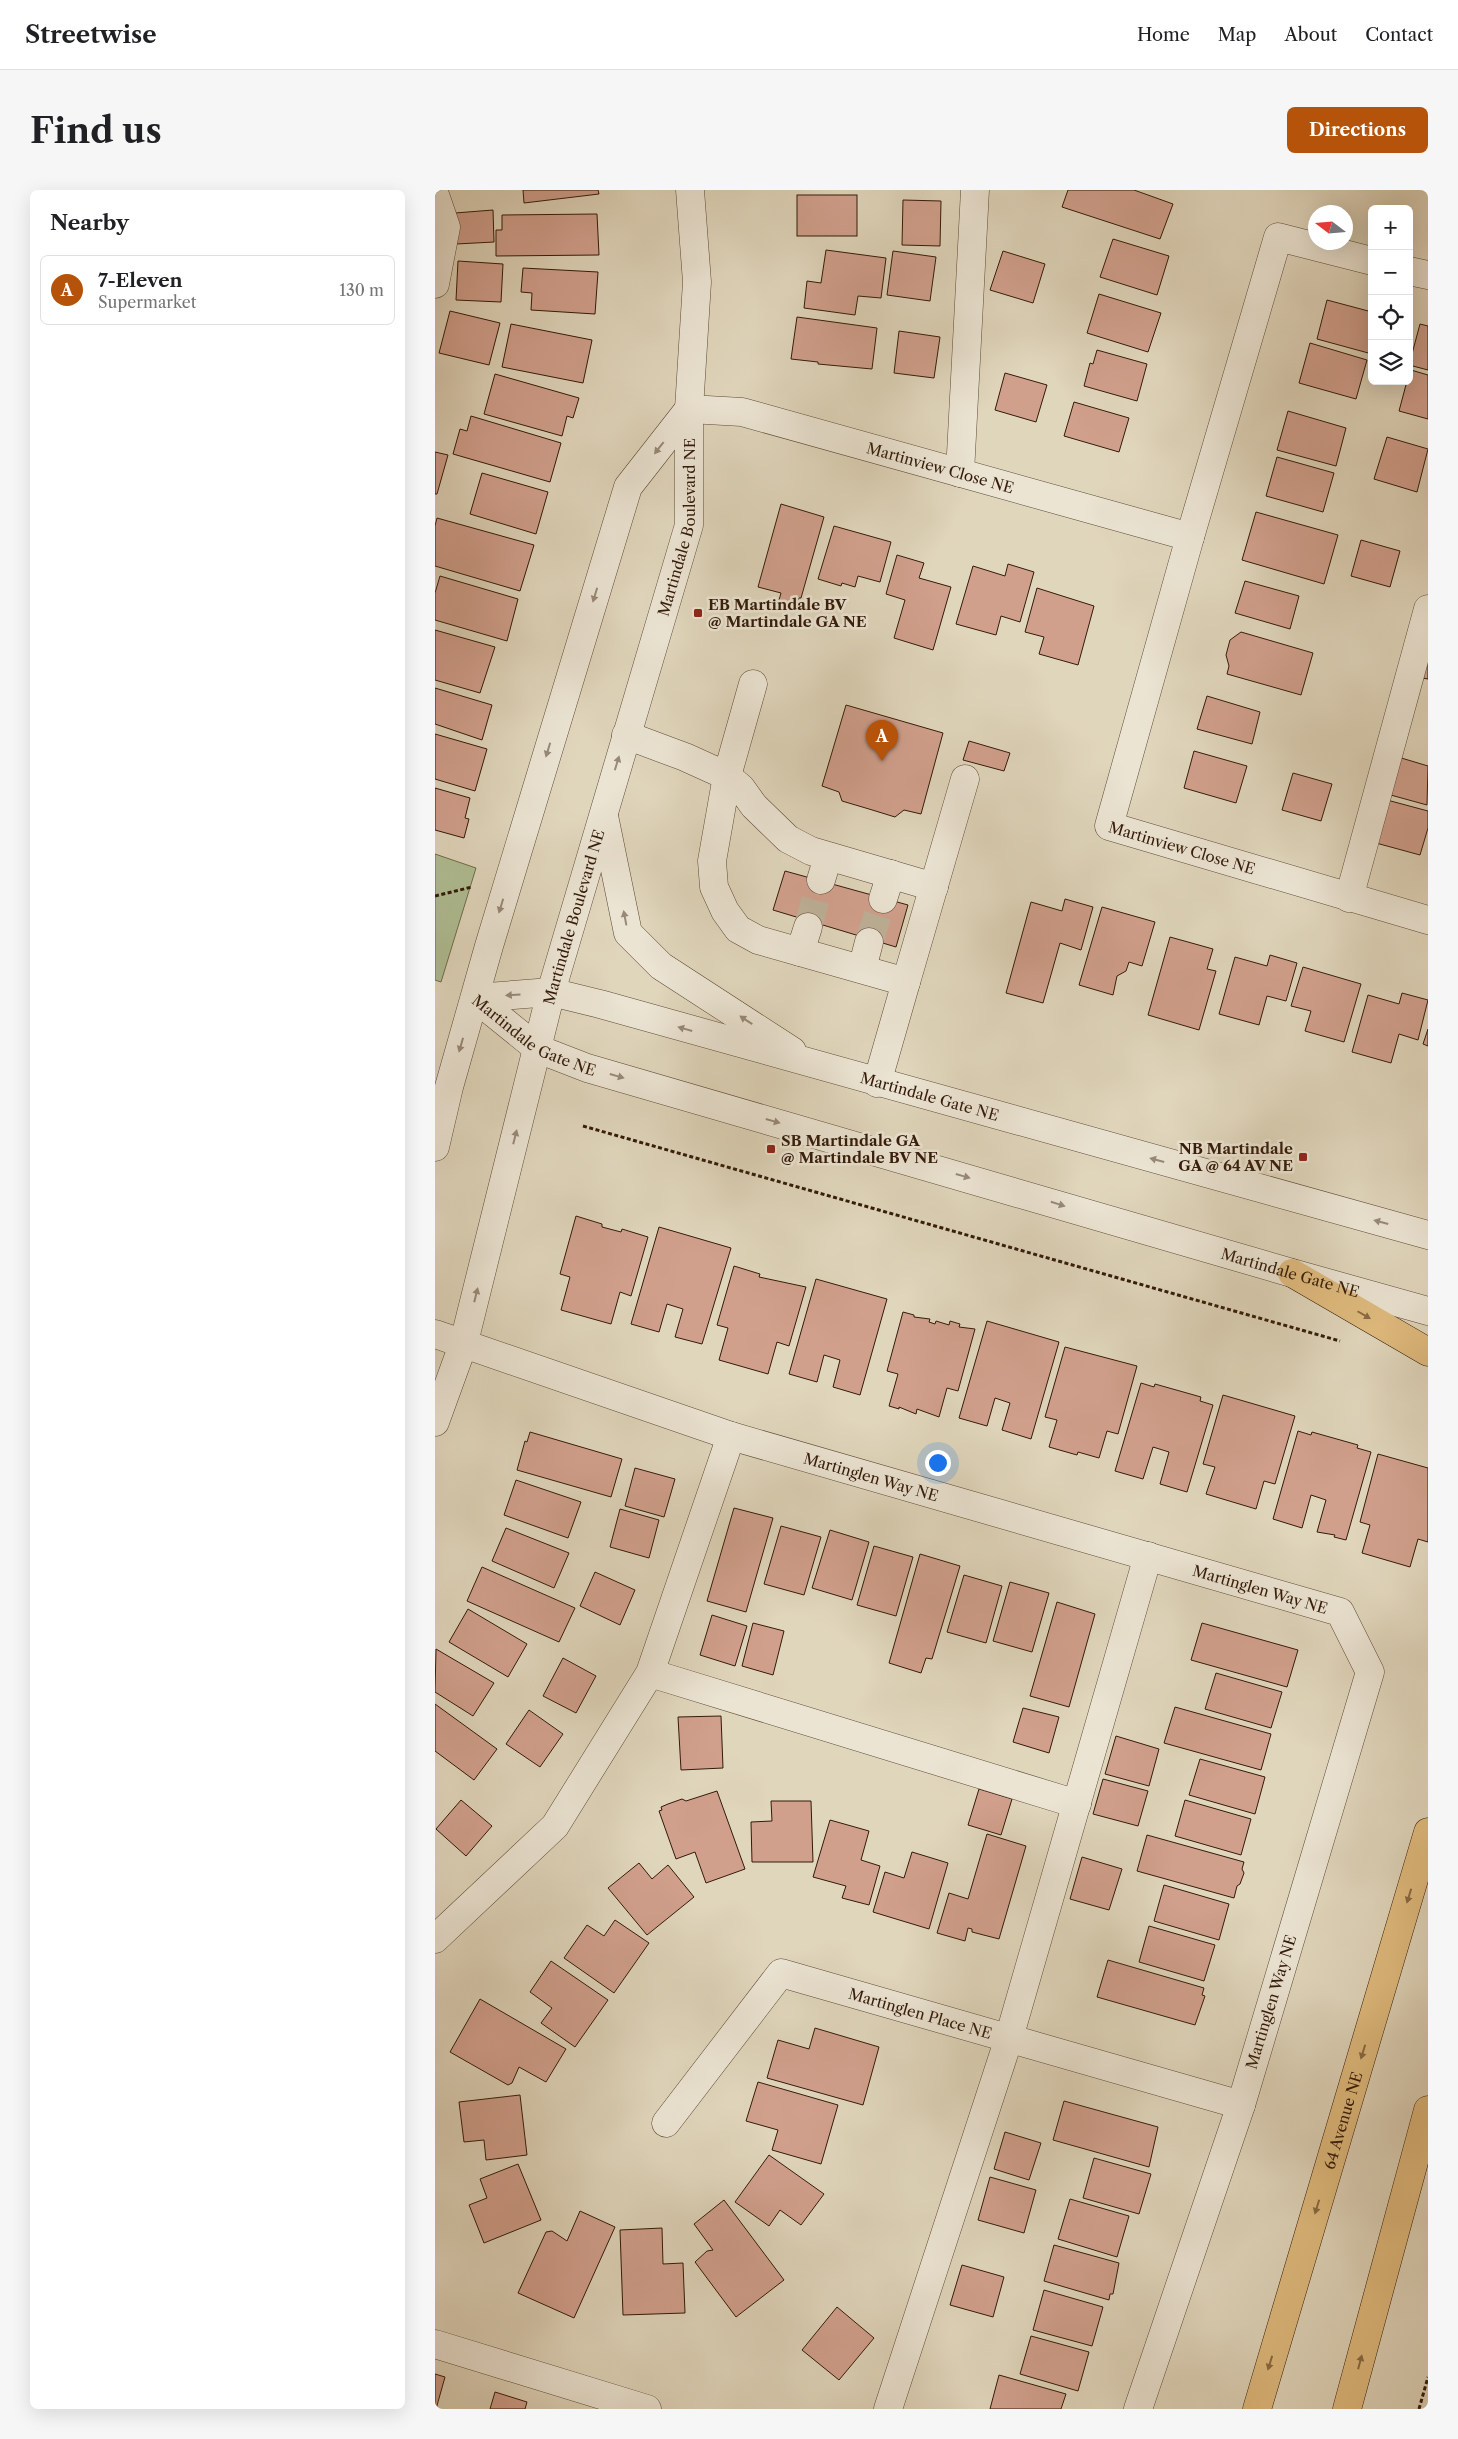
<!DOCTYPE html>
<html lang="en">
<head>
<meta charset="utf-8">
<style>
	:root { --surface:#fff; --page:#f6f6f6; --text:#202124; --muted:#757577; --line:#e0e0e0; --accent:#b45309 }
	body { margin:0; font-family:"Libre Caslon Text",serif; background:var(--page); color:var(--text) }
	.controls { position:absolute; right:15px; top:15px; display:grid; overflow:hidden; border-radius:8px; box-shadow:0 5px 20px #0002 }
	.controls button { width:45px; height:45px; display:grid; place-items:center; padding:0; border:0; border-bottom:1px solid var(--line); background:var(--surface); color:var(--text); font:25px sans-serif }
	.compass { position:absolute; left:873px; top:15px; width:45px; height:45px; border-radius:50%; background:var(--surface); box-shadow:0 5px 20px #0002; rotate:286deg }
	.you { position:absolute; left:502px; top:1272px; width:18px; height:18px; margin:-12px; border:4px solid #fff; border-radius:50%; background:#1a73e8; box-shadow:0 0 0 8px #1a73e833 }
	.badge { display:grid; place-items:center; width:32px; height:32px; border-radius:50%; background:var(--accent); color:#fff; font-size:16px; font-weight:700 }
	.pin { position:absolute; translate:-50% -41px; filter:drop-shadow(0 1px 2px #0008) }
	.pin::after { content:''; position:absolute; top:26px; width:18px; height:15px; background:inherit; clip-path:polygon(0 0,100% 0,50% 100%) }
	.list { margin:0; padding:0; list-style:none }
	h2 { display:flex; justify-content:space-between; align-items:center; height:65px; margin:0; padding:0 20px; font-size:21px }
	h2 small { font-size:16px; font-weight:400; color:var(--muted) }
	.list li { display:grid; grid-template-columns:32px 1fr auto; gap:15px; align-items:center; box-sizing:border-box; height:70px; margin:0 10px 10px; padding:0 10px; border:1px solid var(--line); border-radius:8px }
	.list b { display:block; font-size:19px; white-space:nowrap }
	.list p { margin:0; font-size:16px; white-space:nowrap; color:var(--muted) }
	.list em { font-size:16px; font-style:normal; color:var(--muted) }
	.icon { flex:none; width:28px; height:28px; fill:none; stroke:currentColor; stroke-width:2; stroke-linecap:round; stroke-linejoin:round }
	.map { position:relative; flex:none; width:993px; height:2219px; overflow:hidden; border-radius:8px }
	header { display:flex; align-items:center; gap:30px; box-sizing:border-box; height:70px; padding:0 25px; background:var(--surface); border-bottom:1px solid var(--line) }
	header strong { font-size:24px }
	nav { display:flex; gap:28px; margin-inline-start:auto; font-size:18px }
	.intro { display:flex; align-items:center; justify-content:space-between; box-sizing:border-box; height:120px; padding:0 30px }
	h1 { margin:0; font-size:35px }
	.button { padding:12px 22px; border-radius:8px; background:var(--accent); color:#fff; font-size:18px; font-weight:700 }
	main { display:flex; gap:30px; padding:0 30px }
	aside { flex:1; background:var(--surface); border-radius:8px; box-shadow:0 5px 20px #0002 }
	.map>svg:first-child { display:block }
	.green { fill:#afbe93; stroke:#716c4e }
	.building { fill:#d1a08d; stroke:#331a09 }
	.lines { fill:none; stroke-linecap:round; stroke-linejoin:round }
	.minor-tunnel { stroke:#bdb098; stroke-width:28; stroke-dasharray:28 14; stroke-linecap:butt }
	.minor-casing { stroke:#5e4936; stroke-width:29 }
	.major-casing { stroke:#331a09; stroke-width:29 }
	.path { stroke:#331a09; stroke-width:3; stroke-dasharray:4 2.5; stroke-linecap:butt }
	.minor { stroke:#ebe4d3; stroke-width:28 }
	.major { stroke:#e0bb7e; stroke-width:28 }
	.oneway { fill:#988978 }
	.oneway2 { fill:#8a6a44 }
	.poi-dot { fill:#8f2418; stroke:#ebe4d3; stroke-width:2 }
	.labels { text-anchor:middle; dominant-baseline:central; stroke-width:5; stroke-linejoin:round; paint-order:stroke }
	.street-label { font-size:15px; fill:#331a09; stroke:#ebe4d3 }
	.poi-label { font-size:15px; font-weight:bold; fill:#331a09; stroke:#ebe4d3; text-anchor:start }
</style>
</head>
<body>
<header>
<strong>Streetwise</strong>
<nav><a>Home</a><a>Map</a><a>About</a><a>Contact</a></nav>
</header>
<div class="intro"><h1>Find us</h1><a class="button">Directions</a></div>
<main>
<aside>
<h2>Nearby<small></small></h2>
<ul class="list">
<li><span class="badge">A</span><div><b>7-Eleven</b><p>Supermarket</p></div><em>130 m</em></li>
</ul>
</aside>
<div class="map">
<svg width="993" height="2219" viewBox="0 0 993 2219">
	<rect width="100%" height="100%" fill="#e0d6bc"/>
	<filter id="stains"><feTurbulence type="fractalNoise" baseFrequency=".004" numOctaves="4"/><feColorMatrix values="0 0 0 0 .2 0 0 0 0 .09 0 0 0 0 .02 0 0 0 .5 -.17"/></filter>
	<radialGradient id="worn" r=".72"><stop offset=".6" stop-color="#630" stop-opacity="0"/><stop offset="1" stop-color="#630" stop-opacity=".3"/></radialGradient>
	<!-- green -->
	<path class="green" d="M0,664L41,678L6,792L0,790Z"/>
	<!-- building -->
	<g class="building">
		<path d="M88,0H163L164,4L89,13Z"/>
		<path d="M633,0H699L738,14L725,49L627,17Z"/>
		<rect x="362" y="5" width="60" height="41"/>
		<path d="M468,10L506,11L505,56L467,55Z"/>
		<path d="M58,20L59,52L21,54L20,23Z"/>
		<path d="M162,24L164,65L61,66V40H67V25Z"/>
		<path d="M678,49L734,66L722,105L665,87Z"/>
		<path d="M391,60L451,68L446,108L423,106L420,125L369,118L372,91L386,93Z"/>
		<path d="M458,61L501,67L495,111L452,105Z"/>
		<path d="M568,61L610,74L598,113L555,100Z"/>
		<path d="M23,71L68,74L66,112L21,110Z"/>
		<path d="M88,78L163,82L160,124L96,120L97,103L86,102Z"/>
		<path d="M664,104L726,123L713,162L652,143Z"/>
		<path d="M892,110L937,122V164L882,149Z"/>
		<path d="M15,121L65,133L54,175L4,163Z"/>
		<path d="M362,127L442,138L437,179L383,174V172L356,169Z"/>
		<path d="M76,134L157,150L148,193L67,177Z"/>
		<path d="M985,134L993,136V180L974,175Z"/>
		<path d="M464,141L505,147L499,188L459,183Z"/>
		<path d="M875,153L932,170L921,209L864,193Z"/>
		<path d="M662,160L712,174L702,211L649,196L655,173L658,174Z"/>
		<path d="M976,180L993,185V229L964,221L972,191H974Z"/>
		<path d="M570,183L612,195L601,232L560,220Z"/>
		<path d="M60,184L144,208L138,228L132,226L127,246L49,224Z"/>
		<path d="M639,212L694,228L684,262L629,246Z"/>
		<path d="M853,221L911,238L901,276L842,260Z"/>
		<path d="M36,226L126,253L115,292L18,264L25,239L32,241Z"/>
		<path d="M952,247L993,259L982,302L939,289Z"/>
		<path d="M0,262L13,265L2,304H0Z"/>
		<path d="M842,267L899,283L888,322L831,306Z"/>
		<path d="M47,283L113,302L101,344L35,324Z"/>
		<path d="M346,314L389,327L366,408H364L357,421L346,417L344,410L346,403L323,397Z"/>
		<path d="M821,322L903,345L889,394L807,370Z"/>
		<path d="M2,328L99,355L85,401L0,376V336Z"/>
		<path d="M399,336L456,352L445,392L423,386L420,397L407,393L406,396L383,389Z"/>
		<path d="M926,350L965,361L955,397L916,386Z"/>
		<path d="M462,365L489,373L484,388L516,397L498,460L459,448L470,410L451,404Z"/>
		<path d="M573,374L599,382L585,432L566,426L561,445L521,434L538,376L570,386Z"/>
		<path d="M5,386L83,409L72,451L0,430V403Z"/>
		<path d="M810,391L864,406L855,439L800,423Z"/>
		<path d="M602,398L659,416L643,475L604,464L609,447L590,442Z"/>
		<path d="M0,440L60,457L45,503L0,490Z"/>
		<path d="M806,442L878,463L866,505L792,484L794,476L791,465L795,450Z"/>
		<path d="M993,465V489L987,488Z"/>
		<path d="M0,498L57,515L47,550L0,534Z"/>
		<path d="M772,506L825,522L817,554L762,539Z"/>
		<path d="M411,515L508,543L486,624L469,620L460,627L434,619L407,611L404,602L387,596Z"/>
		<path d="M0,544L52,559L40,601L0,589Z"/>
		<path d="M534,551L575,563L569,581L528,570Z"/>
		<path d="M759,561L812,576L801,613L749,598Z"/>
		<path d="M963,567L993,576L992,615L952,604Z"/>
		<path d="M858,583L897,594L886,631L847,620Z"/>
		<path d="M0,598L35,608L30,628L34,629L29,648L0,640Z"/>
		<path d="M952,610L993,621V638L985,665L941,653Z"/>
		<path d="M350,681L473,715L461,757L338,720Z"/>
		<path d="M630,709L658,717L646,760L625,753L608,813L571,803L596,712L627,721Z"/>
		<path d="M667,717L720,732L707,776L694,772L691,781L682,786L678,805L644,795Z"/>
		<path d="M735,747L778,759L772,779L781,781L764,840L713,825Z"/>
		<path d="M835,765L862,773L851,811L832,806L824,835L784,824L800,767L832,776Z"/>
		<path d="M868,777L926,794L909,852L870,841L876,821L856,816Z"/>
		<path d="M967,803L993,810L983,850L964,844L956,873L917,862L933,805L964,814Z"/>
		<path d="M993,839V856L988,854Z"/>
		<path d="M141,1026L167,1034V1037L186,1042L187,1039L213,1047L196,1106L185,1102L176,1134L126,1120L135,1087L125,1084Z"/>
		<path d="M224,1037L296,1058L267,1154L240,1147L248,1119L232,1114L224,1142L196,1134Z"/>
		<path d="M299,1076L325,1084L324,1087L371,1097L354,1156L342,1152L333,1184L284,1170L293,1138L282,1135Z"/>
		<path d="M381,1089L452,1109L425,1205L398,1197L405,1170L389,1165L382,1192L354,1184Z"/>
		<path d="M468,1122L479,1125V1127L495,1129L494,1132L500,1134L501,1131L514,1135L515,1131L525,1134L524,1137L540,1139L523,1201L512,1198L504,1227L482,1219L481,1224L464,1217V1219L454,1216L463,1184L452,1181Z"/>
		<path d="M552,1131L624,1152L596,1249L567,1240L575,1213L560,1208L552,1236L524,1228Z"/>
		<path d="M630,1157L702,1176L683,1244L672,1241L664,1268L643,1262L642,1265L614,1257L622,1230L610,1227Z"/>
		<path d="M706,1193L719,1197L720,1194L766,1207L765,1211L778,1215L752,1302L725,1294L734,1262L718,1257L708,1289L680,1281Z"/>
		<path d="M788,1205L860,1226L840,1294L829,1291L821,1319L771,1304L780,1277L768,1274Z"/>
		<path d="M863,1241L876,1245L877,1242L923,1255L922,1258L936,1262L911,1350L899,1347L900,1345L882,1342L891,1310L876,1305L867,1338L838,1329Z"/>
		<path d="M95,1242L187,1269L176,1307L82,1280L90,1251L92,1252Z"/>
		<path d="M943,1264L993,1278V1352L983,1349L975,1377L927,1363L935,1335L925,1332Z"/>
		<path d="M200,1278L240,1289L229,1327L190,1316Z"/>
		<path d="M81,1290L146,1312L133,1348L69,1325Z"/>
		<path d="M299,1318L338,1328L311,1422L272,1411Z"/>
		<path d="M185,1319L224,1330L214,1368L175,1357Z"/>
		<path d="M346,1336L386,1347L369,1405L329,1394Z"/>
		<path d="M71,1338L134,1363L119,1398L57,1371Z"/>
		<path d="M395,1340L434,1352L417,1410L377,1398Z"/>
		<path d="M439,1356L478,1367L461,1426L422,1415Z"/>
		<path d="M485,1364L525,1376L497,1469L491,1468L486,1483L454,1473Z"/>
		<path d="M47,1377L140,1418L124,1452L32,1411Z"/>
		<path d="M160,1382L200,1400L185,1435L145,1416Z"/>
		<path d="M529,1385L567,1396L551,1453L512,1442Z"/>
		<path d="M575,1392L614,1403L597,1462L558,1451Z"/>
		<path d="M622,1412L660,1424L634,1517L595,1506Z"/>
		<path d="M33,1419L92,1454L73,1487L14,1452Z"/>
		<path d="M277,1425L312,1436L300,1476L265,1465Z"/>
		<path d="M318,1433L349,1441L338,1485L307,1476Z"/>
		<path d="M767,1433L863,1460L852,1497L756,1470Z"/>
		<path d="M1,1459L59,1493L38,1526L0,1502Z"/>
		<path d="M128,1468L161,1486L141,1523L108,1506Z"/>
		<path d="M781,1483L847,1502L836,1538L770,1519Z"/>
		<path d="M0,1514L62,1559L39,1590L0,1561Z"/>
		<path d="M740,1517L836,1544L826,1580L729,1553Z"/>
		<path d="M588,1518L624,1527L614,1563L578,1552Z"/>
		<path d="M94,1520L128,1544L105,1577L71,1554Z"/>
		<path d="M286,1526L288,1578L246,1580L243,1527Z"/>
		<path d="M681,1546L724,1559L714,1596L670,1584Z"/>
		<path d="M765,1569L830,1587L820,1624L754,1605Z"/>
		<path d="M668,1589L713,1601L703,1636L658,1624Z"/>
		<path d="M544,1599L577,1609L566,1645L533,1635Z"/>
		<path d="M282,1601L310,1679L271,1693L260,1662L241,1669L224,1621L227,1620L226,1617L233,1614L247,1609L251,1611Z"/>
		<path d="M26,1610L57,1636L31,1666L1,1639Z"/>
		<path d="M750,1610L816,1629L806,1665L740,1646Z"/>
		<path d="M336,1611H376L378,1672H317L316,1632L337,1631Z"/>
		<path d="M395,1630L434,1641L426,1670L445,1676L434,1715L407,1708L411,1696L378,1687Z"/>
		<path d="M552,1644L591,1656L564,1749L537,1742V1739L533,1738L530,1751L502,1743L514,1703L533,1709Z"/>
		<path d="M712,1645L809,1672L807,1679L809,1683L805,1694L802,1696L799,1708L702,1681Z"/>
		<path d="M477,1662L513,1673L494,1739L438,1722L450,1682L469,1688Z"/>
		<path d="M647,1667L687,1679L674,1720L635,1709Z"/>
		<path d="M204,1673L217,1689L233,1675L259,1707L212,1745L173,1698Z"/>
		<path d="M729,1695L794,1714L784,1750L719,1731Z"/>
		<path d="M180,1730L214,1753L179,1803L129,1768L152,1735L169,1746Z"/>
		<path d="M714,1736L780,1755L769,1791L704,1772Z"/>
		<path d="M673,1770L769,1798L767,1805L770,1806L760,1835L662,1807Z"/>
		<path d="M116,1771L173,1810L140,1857L106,1833L117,1818L95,1802Z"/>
		<path d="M45,1809L131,1859L111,1892L84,1877L77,1893L73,1895L15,1862Z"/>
		<path d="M380,1838L444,1857L428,1915L332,1888L343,1850L374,1859Z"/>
		<path d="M323,1892L403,1915L386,1974L337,1960L343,1940L311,1931Z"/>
		<path d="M85,1905L92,1965L51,1970L49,1950L29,1952L24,1912Z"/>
		<path d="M629,1911L723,1937L714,1977L618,1950Z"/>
		<path d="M570,1942L606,1953L594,1990L559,1979Z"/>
		<path d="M334,1965L389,2004L366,2035L345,2020L334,2036L300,2012Z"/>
		<path d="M659,1968L716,1984L704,2024L648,2008Z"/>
		<path d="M83,1974L106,2030L49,2053L34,2015L52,2008L45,1989Z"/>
		<path d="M555,1987L601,2000L589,2043L543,2030Z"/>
		<path d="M635,2009L694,2026L682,2067L623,2049Z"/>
		<path d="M289,2010L349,2090L301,2127L260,2072L272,2061L278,2060L259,2034Z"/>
		<path d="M145,2021L180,2037L139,2128L83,2103L111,2042L117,2041L132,2051Z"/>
		<path d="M227,2038L228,2074L248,2073L250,2123L188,2125L185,2040Z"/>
		<path d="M619,2055L684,2073L678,2104H675L674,2110L609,2091Z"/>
		<path d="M527,2075L569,2087L558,2127L515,2115Z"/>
		<path d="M609,2100L668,2117L657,2156L598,2140Z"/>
		<path d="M402,2117L439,2148L404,2190L367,2160Z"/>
		<path d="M596,2146L654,2162L643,2201L585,2184Z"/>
		<path d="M0,2184L10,2187L1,2219H0Z"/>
		<path d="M564,2185L631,2204L626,2219H555Z"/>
		<path d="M60,2202L92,2212L90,2219H55Z"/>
	</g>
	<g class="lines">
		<!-- minor-tunnel -->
		<g class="minor-tunnel">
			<path d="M373,737L386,690"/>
			<path d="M434,752L448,709"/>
		</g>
		<!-- minor casing -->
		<g class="minor-casing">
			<g id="minor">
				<path d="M0,5L11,37L0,94"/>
				<path id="s1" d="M937,71L843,47L755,347L674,636L993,730"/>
				<path d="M974,81L993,85"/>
				<path id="s2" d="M254,219L307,222L755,347"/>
				<path d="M525,283L540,0"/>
				<path d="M191,545L250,567L292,586L318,494"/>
				<path d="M169,626L193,743L226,776L357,861"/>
				<path d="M386,690L393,667"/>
				<path d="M914,708L993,419"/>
				<path d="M448,709L456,684"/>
				<path d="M365,762L373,737"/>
				<path d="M427,779L434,752"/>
				<path d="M471,792L530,589"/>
				<path id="s3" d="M40,808L103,859L152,878L857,1083L993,1121"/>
				<path id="s4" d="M40,808L116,802L165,814L993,1045"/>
				<path d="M442,893L471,792L323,750L303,739L290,721L279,697L277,671L292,586L306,598L319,616L353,649L376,661L499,697"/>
				<path d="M0,957L14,897L54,756L193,297L254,219"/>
				<path id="s5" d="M0,1144L296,1246L905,1422L935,1482L806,1915L703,2219"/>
				<path id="s6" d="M0,1232L29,1152L116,802L254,335V219L262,92L255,0"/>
				<path d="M215,1483L642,1614"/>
				<path d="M0,1749L120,1636L215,1483L296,1246"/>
				<path id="s7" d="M231,1933L346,1783L806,1915"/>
				<path d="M0,2154L212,2219"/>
				<path d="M453,2219L574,1848L713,1366"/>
			</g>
		</g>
		<!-- major casing -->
		<g class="major-casing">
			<g id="major">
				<path d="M857,1083L993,1162"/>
				<path id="s8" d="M822,2219L993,1642"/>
				<path d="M912,2219L993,1920"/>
			</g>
		</g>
		<!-- path -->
		<g class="path">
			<path d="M0,706L37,697"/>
			<path d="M148,936L905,1151"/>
			<path d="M984,2219L993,2187"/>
		</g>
		<!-- minor -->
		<use href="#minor" class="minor"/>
		<!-- major -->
		<use href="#major" class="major"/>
	</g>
	<!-- one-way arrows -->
	<defs><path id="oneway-solid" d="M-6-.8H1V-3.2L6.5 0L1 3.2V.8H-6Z" transform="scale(1.25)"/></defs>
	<g class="oneway">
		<use href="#oneway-solid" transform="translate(224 258) rotate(128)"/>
		<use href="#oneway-solid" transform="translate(160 405) rotate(107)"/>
		<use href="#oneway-solid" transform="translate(113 560) rotate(107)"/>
		<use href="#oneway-solid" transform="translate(182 573) rotate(-73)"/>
		<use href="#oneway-solid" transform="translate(66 716) rotate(107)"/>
		<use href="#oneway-solid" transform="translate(190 728) rotate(-101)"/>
		<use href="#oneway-solid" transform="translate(78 805) rotate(176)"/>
		<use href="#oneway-solid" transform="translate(311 830) rotate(-147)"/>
		<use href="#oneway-solid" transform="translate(250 839) rotate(-164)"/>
		<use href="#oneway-solid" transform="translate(26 855) rotate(106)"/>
		<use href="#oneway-solid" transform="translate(182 886) rotate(16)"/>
		<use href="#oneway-solid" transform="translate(338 931) rotate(16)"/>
		<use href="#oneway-solid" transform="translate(80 947) rotate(-76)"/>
		<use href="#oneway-solid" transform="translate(722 970) rotate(-165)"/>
		<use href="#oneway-solid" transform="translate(528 986) rotate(16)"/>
		<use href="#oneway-solid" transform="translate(623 1014) rotate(17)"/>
		<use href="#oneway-solid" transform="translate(946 1032) rotate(-165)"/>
		<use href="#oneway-solid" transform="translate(41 1105) rotate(-76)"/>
	</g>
	<g class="oneway2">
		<use href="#oneway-solid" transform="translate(929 1125) rotate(30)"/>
		<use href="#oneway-solid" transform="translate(974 1706) rotate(107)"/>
		<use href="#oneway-solid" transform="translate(928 1862) rotate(107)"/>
		<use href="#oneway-solid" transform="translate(882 2017) rotate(107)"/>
		<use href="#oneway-solid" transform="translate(925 2172) rotate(-75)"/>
		<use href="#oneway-solid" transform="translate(835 2173) rotate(107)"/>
	</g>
	<!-- markers -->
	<g class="poi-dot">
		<rect x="258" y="418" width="10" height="10" rx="2.5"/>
		<rect x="331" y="954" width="10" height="10" rx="2.5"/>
		<rect x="863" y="962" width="10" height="10" rx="2.5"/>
	</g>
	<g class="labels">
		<!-- street labels -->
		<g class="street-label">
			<text stroke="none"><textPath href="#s2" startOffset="259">Martinview Close NE</textPath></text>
			<text stroke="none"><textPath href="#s6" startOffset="929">Martindale Boulevard NE</textPath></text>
			<text stroke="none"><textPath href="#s1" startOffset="786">Martinview Close NE</textPath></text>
			<text stroke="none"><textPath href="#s6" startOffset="524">Martindale Boulevard NE</textPath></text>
			<text stroke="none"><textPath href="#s3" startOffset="71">Martindale Gate NE</textPath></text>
			<text stroke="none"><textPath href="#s4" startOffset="469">Martindale Gate NE</textPath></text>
			<text stroke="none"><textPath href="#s3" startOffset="866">Martindale Gate NE</textPath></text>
			<text stroke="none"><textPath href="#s5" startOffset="459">Martinglen Way NE</textPath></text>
			<text stroke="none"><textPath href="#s5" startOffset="864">Martinglen Way NE</textPath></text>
			<text transform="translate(836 1812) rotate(-73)">Martinglen Way NE</text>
			<text stroke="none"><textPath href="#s7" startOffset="334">Martinglen Place NE</textPath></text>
			<text stroke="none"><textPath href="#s8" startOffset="301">64 Avenue NE</textPath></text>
		</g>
		<!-- poi labels -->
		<g class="poi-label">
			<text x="273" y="414">EB Martindale BV<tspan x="273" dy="17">@ Martindale GA NE</tspan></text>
			<text x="346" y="950">SB Martindale GA<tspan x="346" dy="17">@ Martindale BV NE</tspan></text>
			<text x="858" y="958" text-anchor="end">NB Martindale<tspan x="858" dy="17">GA @ 64 AV NE</tspan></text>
		</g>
	</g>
	<rect width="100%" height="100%" filter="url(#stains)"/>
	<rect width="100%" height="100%" fill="url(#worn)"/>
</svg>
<div class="controls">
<button>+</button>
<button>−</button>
<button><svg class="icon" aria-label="locate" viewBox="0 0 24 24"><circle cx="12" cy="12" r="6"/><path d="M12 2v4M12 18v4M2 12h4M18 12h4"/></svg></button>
<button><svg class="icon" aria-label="layers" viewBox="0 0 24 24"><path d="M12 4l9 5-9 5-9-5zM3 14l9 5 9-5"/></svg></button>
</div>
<svg class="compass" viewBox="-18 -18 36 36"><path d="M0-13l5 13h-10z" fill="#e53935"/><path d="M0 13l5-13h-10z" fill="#757577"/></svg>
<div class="you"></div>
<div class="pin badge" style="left:447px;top:571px">A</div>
</div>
</main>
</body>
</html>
